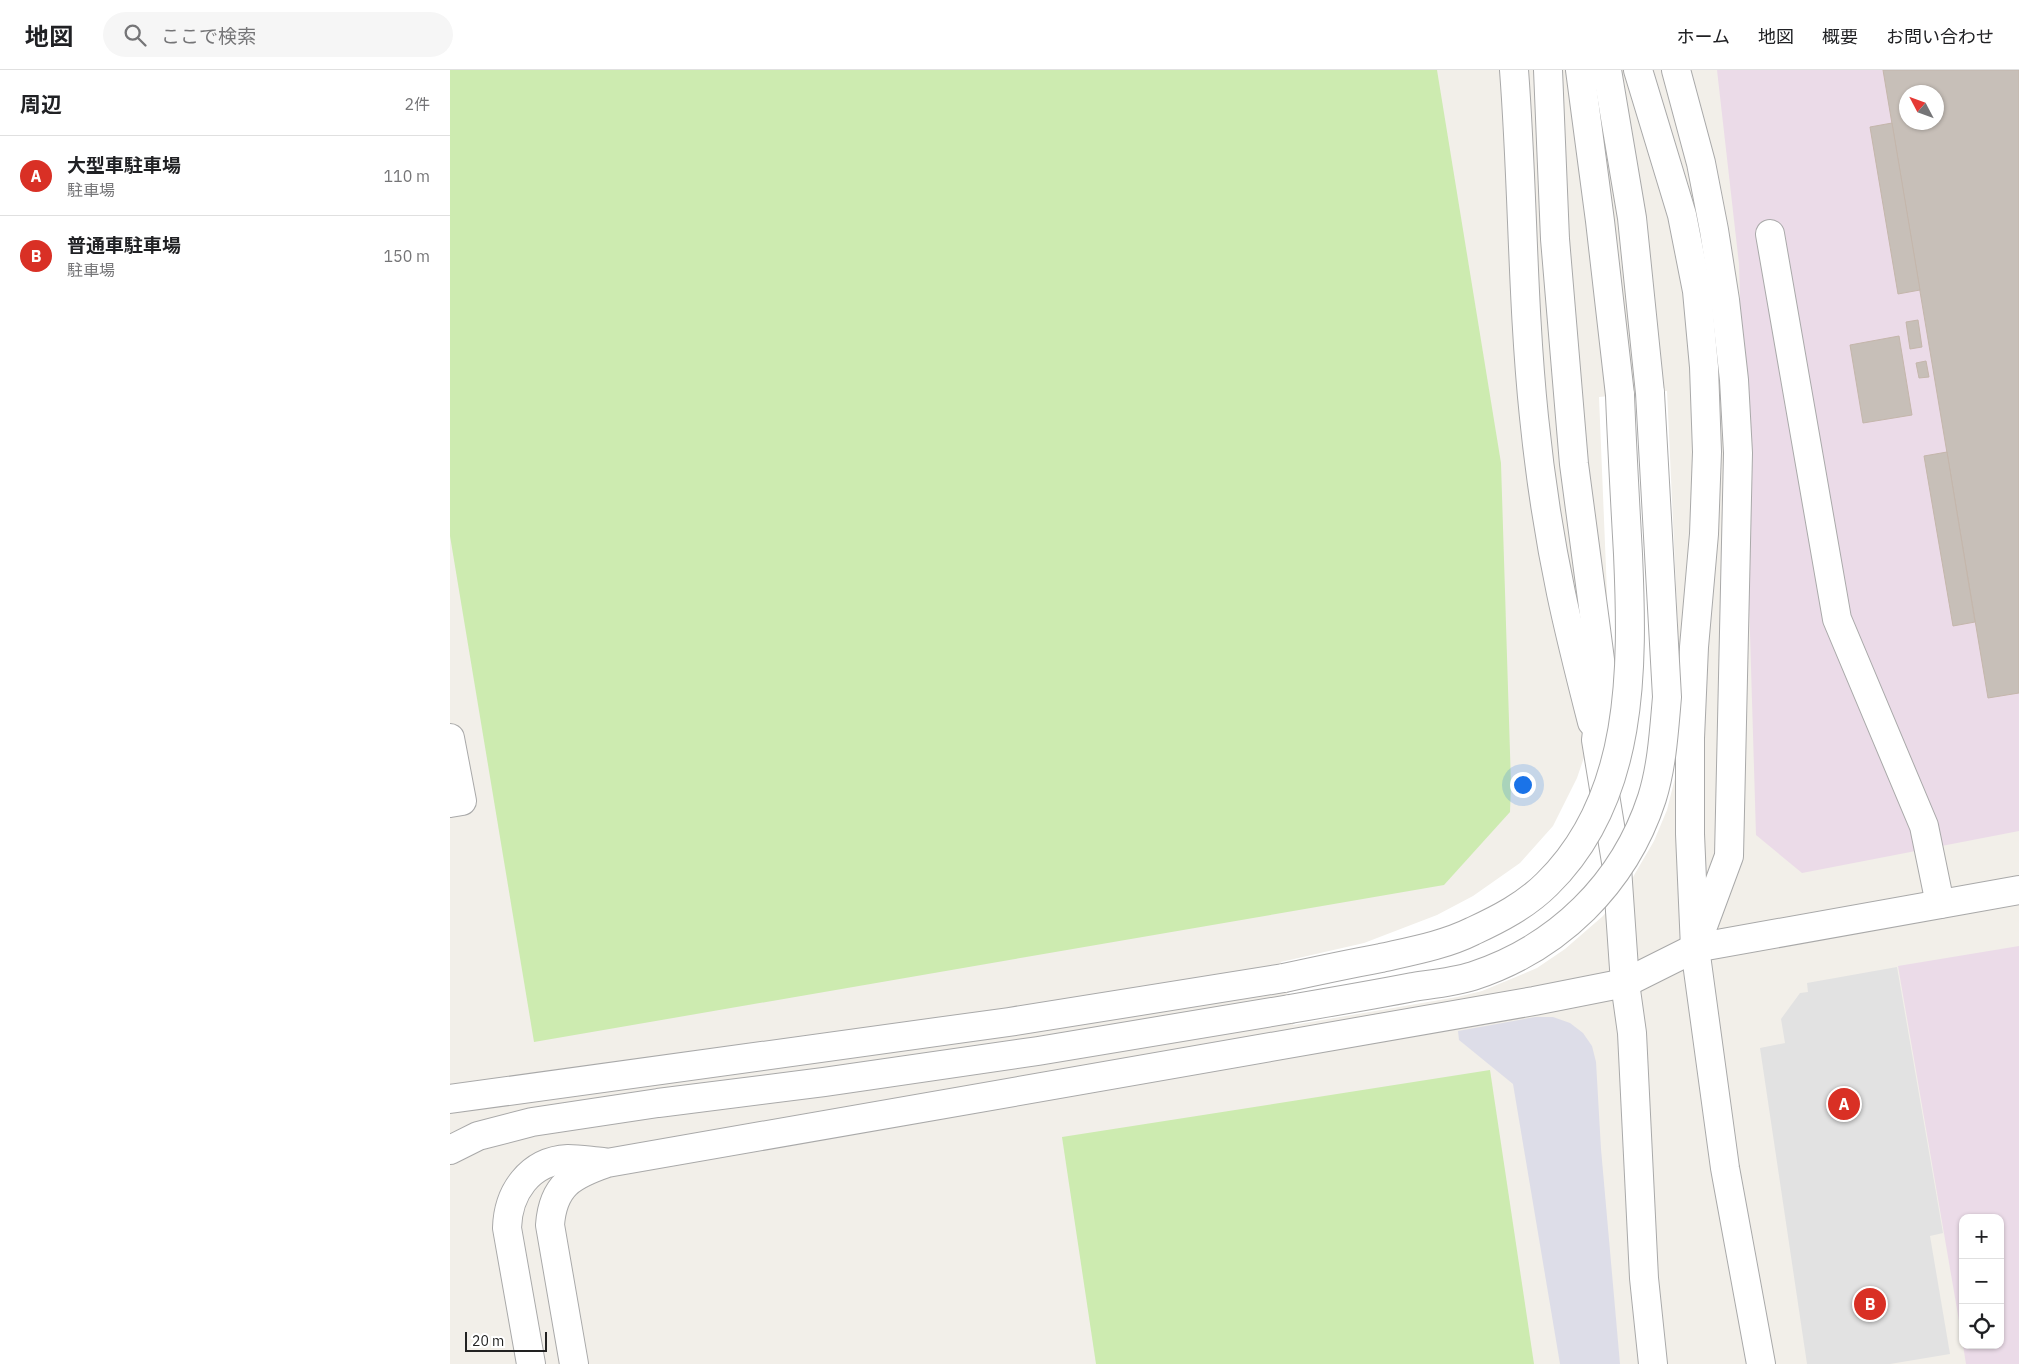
<!DOCTYPE html>
<html lang="ja">
<head>
<meta charset="utf-8">
<style>
	:root { --surface:#fff; --page:#f6f6f6; --text:#202124; --muted:#757577; --line:#e0e0e0; --accent:#d93025 }
	body { margin:0; font-family:"IBM Plex Sans","Noto Sans JP",sans-serif; background:var(--page); color:var(--text) }
	.controls { position:absolute; right:15px; bottom:15px; display:grid; overflow:hidden; border-radius:10px; box-shadow:0 1px 4px #0004 }
	.controls button { width:45px; height:45px; display:grid; place-items:center; padding:0; border:0; border-bottom:1px solid var(--line); background:var(--surface); color:var(--text); font:25px sans-serif }
	.compass { position:absolute; left:1449px; top:15px; width:45px; height:45px; border-radius:50%; background:var(--surface); box-shadow:0 1px 4px #0004; rotate:311deg }
	.scale { position:absolute; left:15px; bottom:12px; width:82px; box-sizing:border-box; padding-left:5px; border:2px solid #222; border-top:0; font-size:14px; line-height:18px; white-space:nowrap; color:#222; -webkit-text-stroke:4px #fff; paint-order:stroke }
	.you { position:absolute; left:1072px; top:714px; width:18px; height:18px; margin:-12px; border:4px solid #fff; border-radius:50%; background:#1a73e8; box-shadow:0 0 0 8px #1a73e833 }
	.badge { display:grid; place-items:center; width:32px; height:32px; border-radius:50%; background:var(--accent); color:#fff; font-size:16px; font-weight:700 }
	.pin { position:absolute; translate:-50% -50%; border:2px solid #fff; box-shadow:0 1px 5px #0006 }
	.list { margin:0; padding:0; list-style:none }
	h2 { display:flex; justify-content:space-between; align-items:center; height:65px; margin:0; padding:0 20px; font-size:21px }
	h2 small { font-size:16px; font-weight:400; color:var(--muted) }
	.list li { display:grid; grid-template-columns:32px 1fr auto; gap:15px; align-items:center; box-sizing:border-box; height:80px; padding:0 20px; border-top:1px solid var(--line) }
	.list b { display:block; font-size:19px; white-space:nowrap }
	.list p { margin:0; font-size:16px; white-space:nowrap; color:var(--muted) }
	.list em { font-size:16px; font-style:normal; color:var(--muted) }
	.icon { flex:none; width:28px; height:28px; fill:none; stroke:currentColor; stroke-width:2; stroke-linecap:round; stroke-linejoin:round }
	.map { position:relative; flex:none; width:1569px; height:1294px; overflow:hidden }
	header { display:flex; align-items:center; gap:30px; box-sizing:border-box; height:70px; padding:0 25px; background:var(--surface); border-bottom:1px solid var(--line) }
	header strong { font-size:24px }
	nav { display:flex; gap:28px; margin-inline-start:auto; font-size:18px }
	.search { width:350px; height:45px; background:var(--page); display:flex; align-items:center; gap:12px; box-sizing:border-box; padding:0 18px; border-radius:28px; color:var(--muted); font-size:19px }
	main { display:flex }
	aside { flex:1; background:var(--surface) }
	.map>svg:first-child { display:block }
	.industrial { fill:#ebdbe8; fill-rule:evenodd }
	.grass { fill:#cdebb0 }
	.parking { fill:#e2e2e2 }
	.plaza { fill:#dddde8 }
	.pier { fill:#fff }
	.building { fill:#c7bfb8; stroke:#c4b6ab; fill-rule:evenodd }
	.lines { fill:none; stroke-linecap:round; stroke-linejoin:round }
	.minor-casing { stroke:#a9a9a9; stroke-width:30 }
	.minor { stroke:#fff; stroke-width:28 }
	.minor-bridge-casing { stroke:#a9a9a9; stroke-width:30; stroke-linecap:butt }
	.minor-bridge { stroke:#fff; stroke-width:28 }
</style>
</head>
<body>
<header>
<strong>地図</strong>
<div class="search"><svg class="icon" aria-label="search" viewBox="0 0 24 24"><circle cx="10" cy="10" r="6"/><path d="M15 15l6 6"/></svg>ここで検索</div>
<nav><a>ホーム</a><a>地図</a><a>概要</a><a>お問い合わせ</a></nav>
</header>
<main>
<aside>
<h2>周辺<small>2件</small></h2>
<ul class="list">
<li><span class="badge">A</span><div><b>大型車駐車場</b><p>駐車場</p></div><em>110 m</em></li>
<li><span class="badge">B</span><div><b>普通車駐車場</b><p>駐車場</p></div><em>150 m</em></li>
</ul>
</aside>
<div class="map">
<svg width="1569" height="1294" viewBox="0 0 1569 1294">
	<rect width="100%" height="100%" fill="#f2efe9"/>
	<!-- industrial -->
	<g class="industrial">
		<path d="M1267,0H1569V761L1352,803L1306,765L1289,194ZM1456,22H1486V52H1456Z"/>
		<path d="M1569,876V1294H1516L1513,1275H1550V1148H1513V1274L1448,896Z"/>
	</g>
	<!-- grass -->
	<g class="grass">
		<path d="M0,0H987L1051,393L1061,715L1060,742L994,815L84,972L0,466Z"/>
		<path d="M1040,1000L1084,1294H646L612,1067Z"/>
	</g>
	<!-- parking -->
	<path class="parking" d="M1447,897L1493,1163L1480,1166L1500,1284L1440,1294H1357L1310,978L1335,973L1331,949L1350,923L1358,922L1357,913Z"/>
	<!-- plaza -->
	<path class="plaza" d="M1085,947H1103L1120,953L1133,963L1142,976L1146,992L1151,1079L1170,1294H1110L1063,1014L1009,970L1008,961Z"/>
	<!-- pier -->
	<path class="pier" d="M1217,321L1231,626L1227,700L1217,740L1204,771L1183,807L1153,846L1115,879L1087,898L1061,909L1032,921L1007,927L843,955L831,892L914,873L987,845L1023,826L1070,793L1103,756L1127,708L1146,652L1154,591L1157,523L1149,327Z"/>
	<!-- building -->
	<g class="building">
		<path d="M1433,0H1569V623L1538,628ZM1456,22H1486V52H1456Z"/>
		<path d="M1442,53L1470,220L1448,224L1420,57Z"/>
		<path d="M1468,250L1472,277L1460,279L1456,252Z"/>
		<path d="M1449,266L1462,345L1413,353L1400,275Z"/>
		<path d="M1476,291L1479,307L1469,308L1466,293Z"/>
		<path d="M1497,382L1525,552L1503,556L1474,386Z"/>
	</g>
	<g class="lines">
		<!-- minor casing -->
		<g class="minor-casing">
			<g id="minor">
				<path d="M1064,0C1073,116 1072,232 1084,347C1090,406 1099,466 1111,523C1120,566 1131,609 1142,652"/>
				<path d="M1098,0L1105,169L1124,394L1153,612L1146,670L1167,798L1175,913L1182,963L1194,1208L1203,1294"/>
				<path d="M1130,0L1150,151L1170,325"/>
				<path d="M1157,0L1182,148L1200,323"/>
				<path d="M1188,0L1232,145L1247,221L1254,297L1257,382L1254,464L1244,577L1240,668V764L1245,878L1275,1098L1311,1294"/>
				<path d="M1226,0L1251,93L1264,160L1275,230L1284,310L1288,383L1279,786L1249,867"/>
				<path d="M1320,164L1387,549L1474,756L1490,834"/>
				<path d="M0,668L12,731L0,733"/>
				<path d="M0,1029L559,952L834,908"/>
				<path d="M0,1080L28,1066L82,1052L208,1033L374,1012L588,981L840,939"/>
				<path d="M81,1294L57,1158C58,1123 79,1091 118,1089C129,1089 141,1091 153,1092"/>
				<path d="M124,1294L100,1155C103,1115 122,1105 157,1093L1084,931L1175,913L1245,878L1569,820"/>
			</g>
		</g>
		<!-- minor -->
		<use href="#minor" class="minor"/>
		<!-- minor-bridge casing -->
		<g class="minor-bridge-casing">
			<g id="minor-bridge">
				<path d="M834,908C866,901 899,894 931,888C962,881 995,875 1023,861C1049,849 1076,835 1097,814C1185,728 1183,598 1178,484C1175,431 1172,378 1170,325"/>
				<path d="M840,939C881,932 922,925 963,917C983,914 1004,912 1023,906C1108,878 1174,814 1202,728C1212,696 1214,661 1217,627L1200,323"/>
			</g>
		</g>
		<!-- minor-bridge -->
		<use href="#minor-bridge" class="minor-bridge"/>
	</g>
</svg>
<div class="controls">
<button>+</button>
<button>−</button>
<button><svg class="icon" aria-label="locate" viewBox="0 0 24 24"><circle cx="12" cy="12" r="6"/><path d="M12 2v4M12 18v4M2 12h4M18 12h4"/></svg></button>
</div>
<svg class="compass" viewBox="-18 -18 36 36"><path d="M0-13l5 13h-10z" fill="#e53935"/><path d="M0 13l5-13h-10z" fill="#757577"/></svg>
<div class="scale">20 m</div>
<div class="you"></div>
<div class="pin badge" style="left:1394px;top:1034px">A</div>
<div class="pin badge" style="left:1420px;top:1234px">B</div>
</div>
</main>
</body>
</html>
